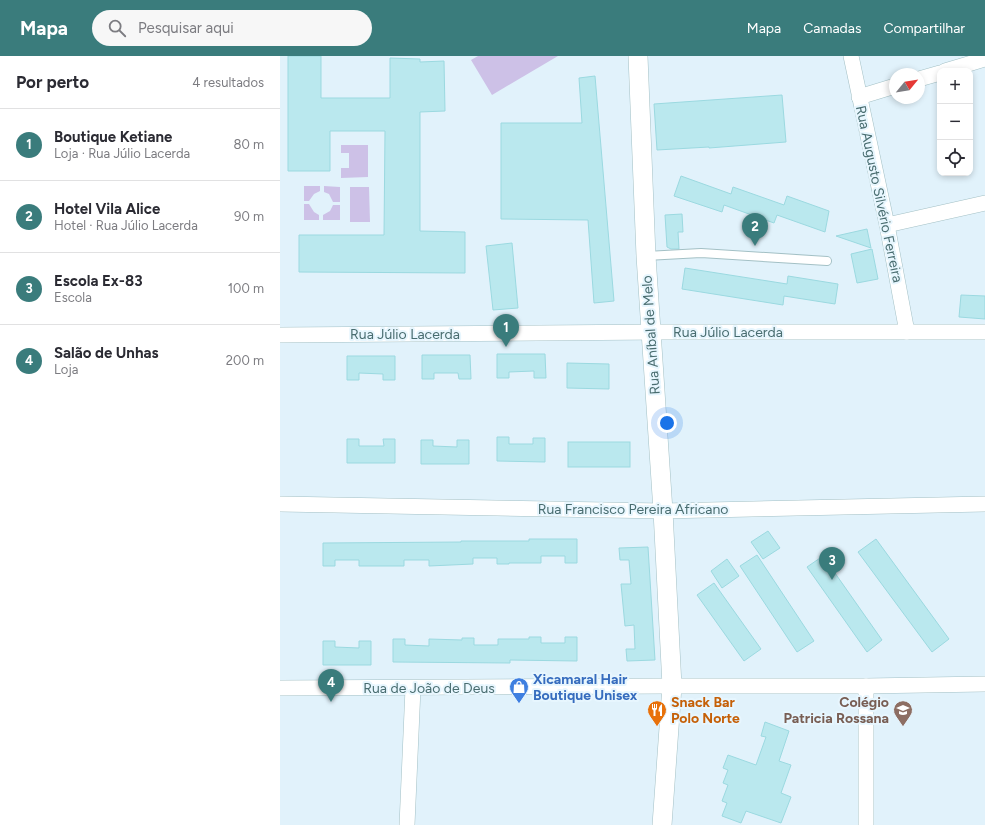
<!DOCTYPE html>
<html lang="pt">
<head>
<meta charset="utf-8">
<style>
	:root { --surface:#fff; --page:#f7f7f7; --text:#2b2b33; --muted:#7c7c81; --line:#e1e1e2; --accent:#3a7c7c }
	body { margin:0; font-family:Figtree,sans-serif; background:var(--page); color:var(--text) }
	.controls { position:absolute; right:12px; top:12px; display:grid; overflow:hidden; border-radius:8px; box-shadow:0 2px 6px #0003 }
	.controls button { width:36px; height:36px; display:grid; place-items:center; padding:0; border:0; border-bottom:1px solid var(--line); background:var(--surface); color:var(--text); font:20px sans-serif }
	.compass { position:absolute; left:609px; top:12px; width:36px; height:36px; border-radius:50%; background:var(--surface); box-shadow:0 2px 6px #0003; rotate:60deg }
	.you { position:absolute; left:387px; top:367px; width:14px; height:14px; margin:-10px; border:3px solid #fff; border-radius:50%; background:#1a73e8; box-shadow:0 0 0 6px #1a73e833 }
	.badge { display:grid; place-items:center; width:26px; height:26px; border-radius:50%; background:var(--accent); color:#fff; font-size:13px; font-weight:700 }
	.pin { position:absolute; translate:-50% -33px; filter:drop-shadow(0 1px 2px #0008) }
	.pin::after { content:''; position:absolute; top:21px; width:14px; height:12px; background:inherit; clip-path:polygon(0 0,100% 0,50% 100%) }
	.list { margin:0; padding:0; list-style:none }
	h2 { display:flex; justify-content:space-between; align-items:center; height:52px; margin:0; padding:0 16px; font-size:17px }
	h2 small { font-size:13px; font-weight:400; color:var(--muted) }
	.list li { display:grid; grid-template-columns:26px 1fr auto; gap:12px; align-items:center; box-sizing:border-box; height:72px; padding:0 16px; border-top:1px solid var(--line) }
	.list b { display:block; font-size:15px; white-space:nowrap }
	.list p { margin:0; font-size:13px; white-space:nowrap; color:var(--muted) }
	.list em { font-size:13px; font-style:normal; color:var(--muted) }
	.icon { flex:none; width:22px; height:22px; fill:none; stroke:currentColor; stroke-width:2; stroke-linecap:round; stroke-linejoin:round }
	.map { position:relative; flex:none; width:705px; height:769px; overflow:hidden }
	header { display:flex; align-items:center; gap:24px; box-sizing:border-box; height:56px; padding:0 20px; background:var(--accent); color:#fff }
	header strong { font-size:19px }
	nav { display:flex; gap:22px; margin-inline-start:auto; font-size:14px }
	.search { width:280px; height:36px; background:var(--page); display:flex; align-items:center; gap:10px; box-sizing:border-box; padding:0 14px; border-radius:22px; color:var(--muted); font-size:15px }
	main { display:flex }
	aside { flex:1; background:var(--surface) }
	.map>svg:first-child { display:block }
	.green { fill:#cdc1e7 }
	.building { fill:#bae8ee; stroke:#9bd9e0 }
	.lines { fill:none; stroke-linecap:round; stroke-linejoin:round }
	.service-casing { stroke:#a3c0c5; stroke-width:10 }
	.minor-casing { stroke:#a3c0c5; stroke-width:16 }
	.tertiary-casing { stroke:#a3c0c5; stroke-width:20 }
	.service { stroke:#fff; stroke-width:8 }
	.minor { stroke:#fff; stroke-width:15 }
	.tertiary { stroke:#fff; stroke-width:19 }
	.labels { text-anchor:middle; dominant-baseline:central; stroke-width:4; stroke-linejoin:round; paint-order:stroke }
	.street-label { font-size:14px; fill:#496d70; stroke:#e7f6fe }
	.shop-label { font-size:14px; font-weight:bold; fill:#366cbe; stroke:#e7f6fe; text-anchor:start }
	.food-label { font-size:14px; font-weight:bold; fill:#c56008; stroke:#e7f6fe; text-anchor:start }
	.education-label { font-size:14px; font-weight:bold; fill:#785e54; stroke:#e7f6fe; text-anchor:end }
</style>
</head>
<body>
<header>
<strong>Mapa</strong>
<div class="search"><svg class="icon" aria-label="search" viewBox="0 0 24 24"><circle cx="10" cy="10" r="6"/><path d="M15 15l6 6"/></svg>Pesquisar aqui</div>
<nav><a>Mapa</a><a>Camadas</a><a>Compartilhar</a></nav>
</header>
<main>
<aside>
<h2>Por perto<small>4 resultados</small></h2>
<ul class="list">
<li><span class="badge">1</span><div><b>Boutique Ketiane</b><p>Loja · Rua Júlio Lacerda</p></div><em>80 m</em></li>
<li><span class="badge">2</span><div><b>Hotel Vila Alice</b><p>Hotel · Rua Júlio Lacerda</p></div><em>90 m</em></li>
<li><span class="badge">3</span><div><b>Escola Ex-83</b><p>Escola</p></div><em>100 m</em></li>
<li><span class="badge">4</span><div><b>Salão de Unhas</b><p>Loja</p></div><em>200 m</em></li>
</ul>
</aside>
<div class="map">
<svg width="705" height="769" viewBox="0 0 705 769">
	<rect width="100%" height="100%" fill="#e1f2fb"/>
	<!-- green -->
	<g class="green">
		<path d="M198,0H278L212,39L191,4Z"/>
		<path d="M61,89H88V121L61,122V112H69V97H61Z"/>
		<path d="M24,130H40V135L34,138L29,145H24Z"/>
		<path d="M44,130L60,131V146H53L49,138L44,136Z"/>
		<path d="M70,131H89L90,166H70Z"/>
		<path d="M24,148H29L34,156L39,159V164H24Z"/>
		<path d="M53,149H60V164H43V159L50,155Z"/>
	</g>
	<!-- building -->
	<g class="building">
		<path d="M8,0H41V42H110V2L140,3V6L164,5L165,55L140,56V175L185,176V217L19,216V179H104L105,75H50V115H8Z"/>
		<path d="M315,20L334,245L314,247L308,164L221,163V67H302L299,22Z"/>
		<path d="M502,39L506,86L429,92V91L377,94L374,48Z"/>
		<path d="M401,120L451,138L453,131L504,149L507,140L549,155L545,176L497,159L494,167L444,149L442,156L394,140Z"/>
		<path d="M402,158L403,176H398L399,193H391L387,191L385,159Z"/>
		<path d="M587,173L591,192L556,180Z"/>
		<path d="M232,187L238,252L213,254L206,190Z"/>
		<path d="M592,193L598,223L577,227L571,198Z"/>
		<path d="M405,212L507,228L508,220L558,228L555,248L504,240L503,249L402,233Z"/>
		<path d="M681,239L705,240V263L679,261Z"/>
		<path d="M217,298H265L266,322H254V315L229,316V322H217Z"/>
		<path d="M142,299H190L191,323H179L178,317H154V323H142Z"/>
		<path d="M67,300H115V324H103V318L79,317V324H67Z"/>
		<path d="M287,307L329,308V333L287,332Z"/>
		<path d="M217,381H229V388H253V382H265V406L217,405Z"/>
		<path d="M67,383H79V390H104L103,383H115V407H67Z"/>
		<path d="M141,384H153V390L177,391V384H189V408H141Z"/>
		<rect x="288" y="386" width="62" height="25"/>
		<path d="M488,475L500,492L483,503L471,486Z"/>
		<path d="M249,483H297V507H285V500H261V507H229V508H217V502H193V508L149,510V504H124V510H79V504H55V510H43V487L181,486V485H249Z"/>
		<path d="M596,483L669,583L652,596L578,496Z"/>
		<path d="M368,491L375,604L347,605L346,593H355L354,569L345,570L341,528H351L349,504H340L339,492Z"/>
		<path d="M477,499L534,585L517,596L460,510Z"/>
		<path d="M543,500L602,584L587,596L527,511Z"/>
		<path d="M447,503L459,520L442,532L431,515Z"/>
		<path d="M434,527L481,593L464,605L417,539Z"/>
		<path d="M249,581H261V587H285V581H297V605L230,604V607L113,606V583H125V589L149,590V583L182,584V582H194V589H218V583H249Z"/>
		<path d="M43,585H55V591L79,592V585H91V609H43Z"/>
		<path d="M485,666L509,675L499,705L511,709L501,737L511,741L501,767L466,755L461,767L442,760L447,747L442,745L448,729L443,727L448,714L443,712L448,699L476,709L486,681L481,680Z"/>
	</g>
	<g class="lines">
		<!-- service casing -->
		<g class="service-casing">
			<path id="service" d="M366,200L421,197L547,205"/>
		</g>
		<!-- minor casing -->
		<g class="minor-casing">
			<g id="minor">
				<path d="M571,0L607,169L627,276"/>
				<path d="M665,15L705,3"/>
				<path d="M639,23L660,17"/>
				<path d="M579,41L615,30"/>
				<path d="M607,169L705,147"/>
				<path d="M0,279L380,276H705"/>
				<path d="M0,448L383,455L705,448"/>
				<path d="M0,632L388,630H586L705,628"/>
				<path d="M127,769L133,632"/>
				<path d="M586,769V630"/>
			</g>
		</g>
		<!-- tertiary casing -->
		<g class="tertiary-casing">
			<path id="tertiary" d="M358,0L366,200L383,455L392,630L382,769"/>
		</g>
		<!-- service -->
		<use href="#service" class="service"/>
		<!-- minor -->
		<use href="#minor" class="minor"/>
		<!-- tertiary -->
		<use href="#tertiary" class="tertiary"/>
	</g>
	<!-- icons -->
	<defs>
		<g id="shop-pin" transform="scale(1)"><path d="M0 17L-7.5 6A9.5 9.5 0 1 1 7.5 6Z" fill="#3f7fe0" stroke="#e7f6fe"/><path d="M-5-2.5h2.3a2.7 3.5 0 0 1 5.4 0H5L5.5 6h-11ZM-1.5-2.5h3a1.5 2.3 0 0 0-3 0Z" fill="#fff"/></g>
		<g id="restaurant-pin" transform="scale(1)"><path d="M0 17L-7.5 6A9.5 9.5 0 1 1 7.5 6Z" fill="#e8710a" stroke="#e7f6fe"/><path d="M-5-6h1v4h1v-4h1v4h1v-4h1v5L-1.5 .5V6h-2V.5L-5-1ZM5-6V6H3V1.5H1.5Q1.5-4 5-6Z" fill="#fff"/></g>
		<g id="university-pin" transform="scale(1)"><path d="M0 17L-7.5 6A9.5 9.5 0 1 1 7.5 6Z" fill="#8d6e63" stroke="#e7f6fe"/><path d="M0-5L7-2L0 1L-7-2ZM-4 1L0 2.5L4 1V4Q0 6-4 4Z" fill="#fff"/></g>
	</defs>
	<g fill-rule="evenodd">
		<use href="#shop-pin" x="239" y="631"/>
		<use href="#restaurant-pin" x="377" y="654"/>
		<use href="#university-pin" x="623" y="654"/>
	</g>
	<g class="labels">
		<!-- street labels -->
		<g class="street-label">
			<text transform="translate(599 138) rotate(78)">Rua Augusto Silvério Ferreira</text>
			<text x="448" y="276">Rua Júlio Lacerda</text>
			<text x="125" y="278">Rua Júlio Lacerda</text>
			<text transform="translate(371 279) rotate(-94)">Rua Aníbal de Melo</text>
			<text x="353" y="453">Rua Francisco Pereira Africano</text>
			<text x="149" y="632">Rua de João de Deus</text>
		</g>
		<!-- shop labels -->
		<g class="shop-label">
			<text x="253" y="623">Xicamaral Hair<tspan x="253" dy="16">Boutique Unisex</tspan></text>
		</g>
		<!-- food labels -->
		<g class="food-label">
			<text x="391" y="646">Snack Bar<tspan x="391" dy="16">Polo Norte</tspan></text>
		</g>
		<!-- education labels -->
		<g class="education-label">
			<text x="609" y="646">Colégio<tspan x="609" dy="16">Patricia Rossana</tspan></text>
		</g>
	</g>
</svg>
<div class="controls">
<button>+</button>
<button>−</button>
<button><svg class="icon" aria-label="locate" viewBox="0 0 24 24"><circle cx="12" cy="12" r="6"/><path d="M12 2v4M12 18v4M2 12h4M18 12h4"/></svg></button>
</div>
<svg class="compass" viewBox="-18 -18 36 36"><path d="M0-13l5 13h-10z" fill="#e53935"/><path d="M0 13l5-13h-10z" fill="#7c7c81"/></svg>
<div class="you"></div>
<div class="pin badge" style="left:226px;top:291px">1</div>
<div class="pin badge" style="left:475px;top:190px">2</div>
<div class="pin badge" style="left:552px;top:524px">3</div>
<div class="pin badge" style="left:51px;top:646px">4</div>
</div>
</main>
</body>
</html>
